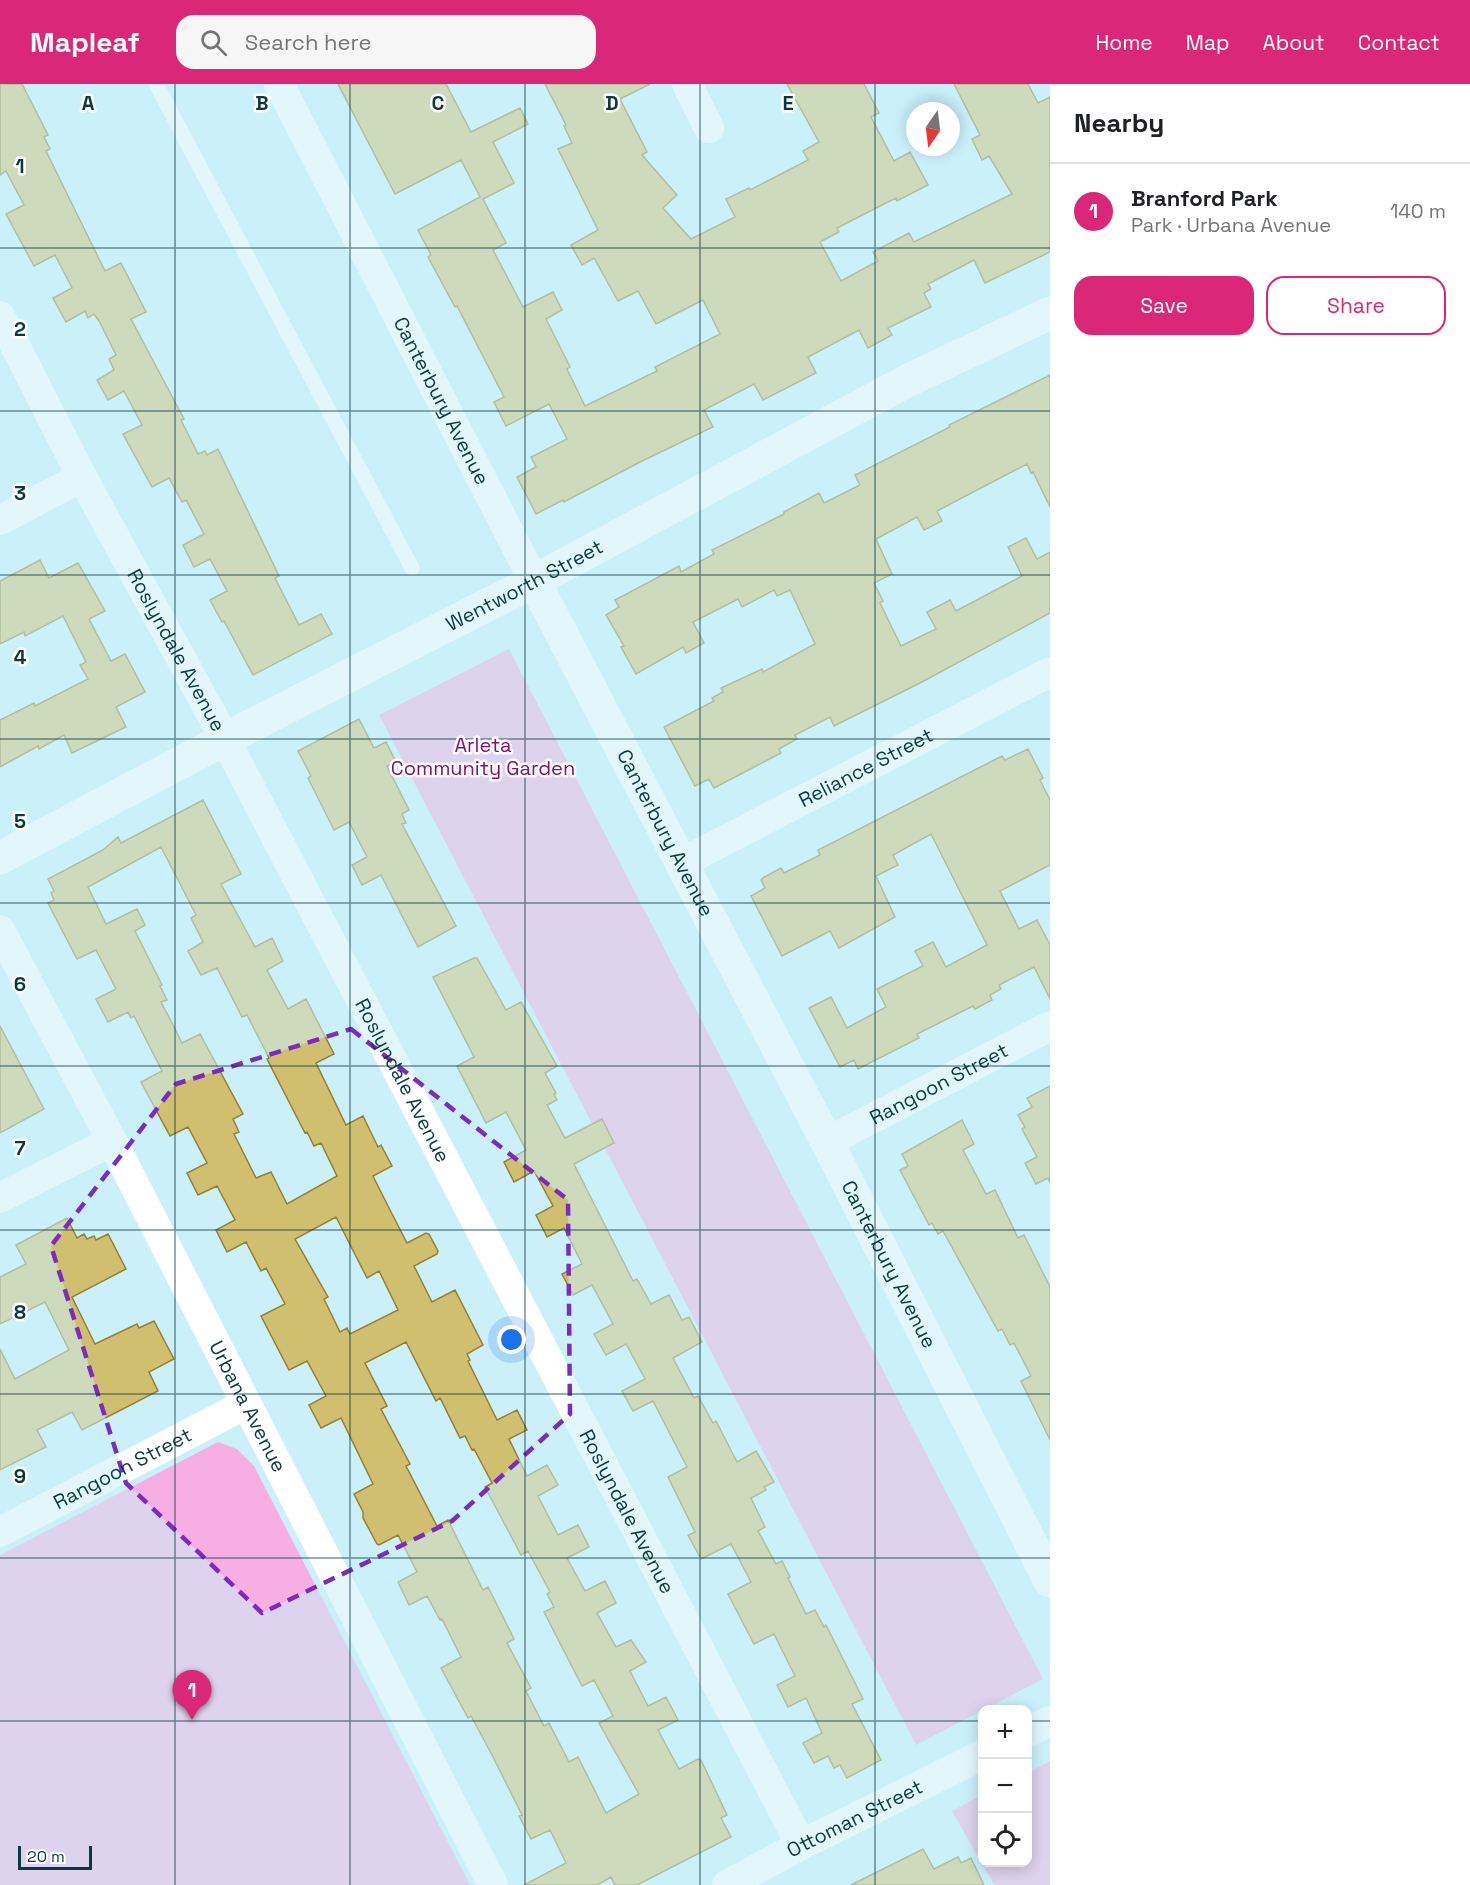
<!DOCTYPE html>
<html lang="en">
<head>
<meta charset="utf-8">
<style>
	:root { --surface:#fff; --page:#f6f6f6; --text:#202124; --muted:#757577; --line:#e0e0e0; --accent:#db2777 }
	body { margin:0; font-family:"Space Grotesk",sans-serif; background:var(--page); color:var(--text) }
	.controls { position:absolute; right:18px; bottom:18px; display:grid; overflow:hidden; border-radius:12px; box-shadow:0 3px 15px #0003 }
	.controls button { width:54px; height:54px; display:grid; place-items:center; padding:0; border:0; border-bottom:2px solid var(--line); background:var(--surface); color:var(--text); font:30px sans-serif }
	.compass { position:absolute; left:906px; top:18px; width:54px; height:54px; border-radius:50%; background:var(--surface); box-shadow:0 3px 15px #0003; rotate:194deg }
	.scale { position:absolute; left:18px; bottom:15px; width:74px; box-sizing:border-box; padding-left:6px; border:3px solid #0b3943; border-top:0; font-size:16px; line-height:21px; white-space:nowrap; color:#0b3943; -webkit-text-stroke:4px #fff; paint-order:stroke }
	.you { position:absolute; left:512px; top:1256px; width:21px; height:21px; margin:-15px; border:4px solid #fff; border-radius:50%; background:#1a73e8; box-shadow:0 0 0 9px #1a73e833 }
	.badge { display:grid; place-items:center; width:39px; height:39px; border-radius:50%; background:var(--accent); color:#fff; font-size:20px; font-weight:700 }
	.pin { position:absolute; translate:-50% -50px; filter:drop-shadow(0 2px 3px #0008) }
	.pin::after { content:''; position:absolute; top:32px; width:21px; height:18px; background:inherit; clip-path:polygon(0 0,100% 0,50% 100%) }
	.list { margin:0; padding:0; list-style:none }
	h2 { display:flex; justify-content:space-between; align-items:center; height:78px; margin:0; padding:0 24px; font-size:26px }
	h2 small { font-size:20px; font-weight:400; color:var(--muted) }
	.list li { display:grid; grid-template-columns:39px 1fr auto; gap:18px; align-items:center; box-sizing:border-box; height:96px; padding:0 24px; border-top:2px solid var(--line) }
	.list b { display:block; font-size:22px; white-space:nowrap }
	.list p { margin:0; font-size:20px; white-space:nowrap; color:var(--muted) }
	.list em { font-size:20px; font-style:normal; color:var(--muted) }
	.actions { display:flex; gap:12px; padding:18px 24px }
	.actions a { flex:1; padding:14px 0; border:2px solid var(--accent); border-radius:18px; text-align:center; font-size:21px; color:var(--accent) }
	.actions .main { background:var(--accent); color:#fff }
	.icon { flex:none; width:33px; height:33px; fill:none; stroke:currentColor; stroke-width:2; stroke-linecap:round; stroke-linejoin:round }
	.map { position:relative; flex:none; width:1050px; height:1801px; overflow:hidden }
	header { display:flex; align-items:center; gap:36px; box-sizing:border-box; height:84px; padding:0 30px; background:var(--accent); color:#fff }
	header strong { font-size:28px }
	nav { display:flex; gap:33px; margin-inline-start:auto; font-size:21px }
	.search { width:420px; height:54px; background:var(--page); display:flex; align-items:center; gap:15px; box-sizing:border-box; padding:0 21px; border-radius:18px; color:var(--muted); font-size:22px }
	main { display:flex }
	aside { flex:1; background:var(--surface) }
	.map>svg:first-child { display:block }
	.green { fill:#f7afe3 }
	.building { fill:#d1bf70; stroke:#938232; stroke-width:1.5; fill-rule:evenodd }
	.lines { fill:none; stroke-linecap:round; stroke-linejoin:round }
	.lane { stroke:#fff; stroke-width:15 }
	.street { stroke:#fff; stroke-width:30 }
	.secondary { stroke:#fff; stroke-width:33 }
	.marked { fill:none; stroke:#7b2cbf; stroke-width:4.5; stroke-dasharray:12 8; stroke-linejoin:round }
	.grid { fill:none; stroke:#0b3943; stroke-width:1.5; stroke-opacity:0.55 }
	.labels { text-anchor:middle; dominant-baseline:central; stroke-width:5; stroke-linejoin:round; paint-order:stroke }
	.street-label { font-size:20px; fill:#0b3943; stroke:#fff }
	.park-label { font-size:20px; fill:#860f72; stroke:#fff }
	.grid-label { font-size:20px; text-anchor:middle; font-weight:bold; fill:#0b3943; stroke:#fff; stroke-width:5; stroke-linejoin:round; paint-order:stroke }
</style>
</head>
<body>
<header>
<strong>Mapleaf</strong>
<div class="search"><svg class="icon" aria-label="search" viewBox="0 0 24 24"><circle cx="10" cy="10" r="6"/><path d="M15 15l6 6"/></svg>Search here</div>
<nav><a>Home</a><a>Map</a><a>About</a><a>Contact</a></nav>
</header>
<main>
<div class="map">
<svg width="1050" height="1801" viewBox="0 0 1050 1801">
	<rect width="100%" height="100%" fill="#cbf0fa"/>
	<!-- green -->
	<g class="green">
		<path d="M509,565L1043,1595L916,1661L379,631Z"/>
		<path d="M218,1358L237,1365L254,1382L470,1801H0V1471Z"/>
		<path d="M1050,1677V1801H994L952,1727L982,1711V1778H1028V1689Z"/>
	</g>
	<!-- building -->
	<g class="building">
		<path d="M0,0H22L48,51L44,53L50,65L46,67L105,187L121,179L146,228L131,235L184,335L181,336L198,370L205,367L207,371L218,365L279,492L275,494L299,541L321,530L332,550L253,591L224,537L222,538L210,516L227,507L210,475L194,483L183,461L204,450L186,416L182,418L169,394L152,403L123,350L142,341L124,307L108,316L97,296L114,286L109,275L116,271L99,237L94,230L88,234L85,227L66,238L53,214L72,204L55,171L34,182L6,130L24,121L6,87L0,91Z"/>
		<path d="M338,0H446L471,48L520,24L528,40L493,58L514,99L483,115L506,159L493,166L523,223L553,208L562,226L546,235L570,283L567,285L585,322L657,287L655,283L720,250L703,216L656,240L638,207L618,217L594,174L582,181L571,161L598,146L558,65L572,59L564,42L566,41L545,0H650L620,15L647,68L642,71L677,111L663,124L691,155L735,133L726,115L749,104L750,106L808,76L803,67L819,58L787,0H864L879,29L871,33L894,77L910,68L928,101L897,117L896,114L884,120L837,144L839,148L820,158L841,197L878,177L873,168L909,149L914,158L1012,110L989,72L982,76L972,55L980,51L954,0H1028L1038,19L1050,13V168L985,199L974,176L928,200L931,205L924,209L931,223L888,244L892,251L868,264L859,246L808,273L816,289L763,316L754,300L704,326L713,343L640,378L564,418L563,416L536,430L517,393L536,383L531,373L567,355L549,320L506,342L494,318L504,313L457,222L455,223L428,173L431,171L418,146L480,113L461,76L395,110Z"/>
		<path d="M1050,291V423L1033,388L1031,389L1027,380L937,427L942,437L924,446L917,433L876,455L892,490L874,499L883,517L880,519L901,562L936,545L927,528L950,516L956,527L1022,492L1008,463L1026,454L1037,475L1050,468V529L920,599L834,642L830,633L795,651L797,655L779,665L781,669L714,704L709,695L695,702L664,643L714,617L712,614L723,608L721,604L762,585L763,588L815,560L790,506L777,512L774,506L742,523L738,515L693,538L704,559L686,569L683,563L636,590L621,563L624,562L606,531L619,523L615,516L679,482L681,488L714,470L712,466L784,430V428L819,409L824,419L860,401L855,391L950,343L949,341Z"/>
		<path d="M40,476L49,494L78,479L105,527L89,535L111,577L125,570L145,608L116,623L126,643L105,653L72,669L64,651L39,665L38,662L0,683V636L34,619L35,622L88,595L80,581L86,578L63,532L25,552L24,548L0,560V497Z"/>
		<path d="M359,635L374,664L386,658L396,678L387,682L409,726L402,730L406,739L402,740L456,842L418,863L381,791L362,801L352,781L367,773L349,738L334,746L308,694L311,692L298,667Z"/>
		<path d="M1028,665L1043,694L1040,696L1050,716V781L1000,807L1019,845L1037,836L1050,861V915L1034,883L999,901L1001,905L990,911L992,916L975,925L973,922L917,950L919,954L858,985L854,976L840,983L809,924L831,913L847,944L886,923L877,905L923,882L915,867L933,858L946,883L987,861L931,750L893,771L898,781L876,792L895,833L839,864L830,847L782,872L751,812L765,804L761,796L764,793L781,784L784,789L820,771L818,766L1002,672L1005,676Z"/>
		<path d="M203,716L241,790L221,800L255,863L272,854L283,877L267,886L288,925L306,915L334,970L316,979L346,1041L363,1032L378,1063L381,1061L392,1082L373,1092L388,1122L407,1159L426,1149L429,1150L438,1167L437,1170L414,1182L432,1218L455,1206L483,1261L467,1270L470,1276L468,1277L497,1336L517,1326L527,1346L509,1355L527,1392L547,1381L558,1401L538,1412L558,1451L578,1441L589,1463L567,1474L585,1507L605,1497L616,1519L597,1529L616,1563L631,1556L646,1578L630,1587L648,1622L666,1613L678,1636L658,1646L679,1685L698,1675L701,1676L727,1731L721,1734L731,1753L637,1801H615L611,1793L597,1801H524L566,1779L550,1746L531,1755L519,1732L522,1731L492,1671L471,1632L468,1634L441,1584L461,1573L442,1535L440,1536L427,1512L409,1521L398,1498L417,1488L398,1451L379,1461L377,1460L363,1434V1428L354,1410L373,1400L341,1334L321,1344L309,1321L326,1312L307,1277L289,1286L261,1232L285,1220L266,1184L261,1187L246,1158L227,1168L216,1146L235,1136L217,1102L198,1111L187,1089L207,1079L188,1043L170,1052L141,998L162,987L134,932L131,934L128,928L108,938L96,915L116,905L96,866L77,875L48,819L54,816L51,809L54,807L48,795L103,766L118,753L121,759ZM161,763L196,831L191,834L203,858L188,867L201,891L217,884L242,933L247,931L269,974L267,975L305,1049L307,1048L314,1062L321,1059L337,1092L287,1120L271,1088L256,1094L234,1050L239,1048L233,1035L243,1030L200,950L182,959L172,939L161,918L167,916L160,902L162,901L135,847L145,841L137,825L106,840L88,803ZM336,1133L367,1194L379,1187L398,1226L350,1250L347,1244L340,1248L324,1215L328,1213L295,1155ZM406,1258L436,1317L440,1314L460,1354L465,1352L472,1366L474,1365L492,1399L485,1403L521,1471L528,1467L550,1508L547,1510L554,1523L544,1528L582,1602L594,1596L613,1632L599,1639L639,1710L606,1729L578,1673L569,1678L549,1639L544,1642L526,1607L531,1604L507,1559L514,1555L488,1503L483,1506L448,1436L437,1442L406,1382L410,1380L381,1325L387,1322L365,1279Z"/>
		<path d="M474,874H477L506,926L521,918L557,982L545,989L556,1009L554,1010L557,1016L547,1021L565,1054L602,1035L614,1059L574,1080L633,1197L637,1195L651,1220L669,1211L682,1236L689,1233L702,1258L673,1274L694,1314L698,1312L713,1339L716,1337L737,1378L756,1367L774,1398L764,1403L766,1406L751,1414L765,1443L758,1447L776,1480L782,1477L790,1493L788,1494L806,1530L815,1526L824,1543L826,1541L863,1615L852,1620L881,1676L847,1694L840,1681L834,1684L828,1672L814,1679L803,1659L822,1649L806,1614L788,1623L777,1601L795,1592L774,1550L754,1560L728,1510L751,1498L731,1460L701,1475L688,1451L695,1448L668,1393L687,1383L653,1317L633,1327L622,1307L645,1295L626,1260L606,1271L594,1250L613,1240L592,1201L573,1211L562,1190L582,1180L564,1144L547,1153L536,1131L553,1122L534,1087L514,1098L504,1078L526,1066L506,1028L486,1039L457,982L474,973L433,893Z"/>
		<path d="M0,942L44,1025L0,1049Z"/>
		<path d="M1050,1002V1099L1048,1094L1036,1100L1025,1079L1037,1073L1022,1045L1025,1043L1018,1031L1032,1023L1027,1014Z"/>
		<path d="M962,1036L974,1060L963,1066L986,1110L995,1106L1018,1154L1024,1151L1050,1203V1356L1021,1297L1031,1292L1014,1259L1010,1261L1002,1245L998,1247L943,1147L938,1150L932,1139L929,1141L900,1086L908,1082L902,1070Z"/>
		<path d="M67,1134L77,1154L84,1150L87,1155L94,1152L96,1156L108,1150L126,1185L72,1213L95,1260L137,1240L139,1244L154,1237L174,1275L149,1288L158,1307L82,1346L72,1328L37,1346L46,1363L0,1386V1265L15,1295L69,1266L45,1218L0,1240V1193L26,1180L16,1161Z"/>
		<path d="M923,1765L934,1785L958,1773L961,1779L971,1774L984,1801H851Z"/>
	</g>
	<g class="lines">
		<!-- lane -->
		<path class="lane" d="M156,0L412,484"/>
		<!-- street -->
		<g class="street">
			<path id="s1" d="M279,0L534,497"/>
			<path d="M687,0L709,44"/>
			<path id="s2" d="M0,232L82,393L225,655L801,1761"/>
			<path d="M0,436L82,393"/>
			<path id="s3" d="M681,779L1050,588"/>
			<path id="s4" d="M0,846L112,1057L493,1801"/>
			<path id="s5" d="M827,1058L1050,942"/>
			<path d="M0,1114L112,1057"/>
			<path id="s6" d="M0,1448L246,1320"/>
			<path d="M1028,1648L1050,1637"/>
			<path id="s7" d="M727,1801L801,1761L982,1671"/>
		</g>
		<!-- secondary -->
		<g class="secondary">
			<path id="s8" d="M534,497L827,1058L1050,1497"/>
			<path id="s9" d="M0,774L225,655L534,497L907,297L1050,229"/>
		</g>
	</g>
	<!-- marked area -->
	<path d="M0 0H1050V1801H0ZM351,945L568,1116L570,1330L452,1437L262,1529L126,1399L51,1162L176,1000Z" fill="#cbf0fa" fill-opacity=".55" fill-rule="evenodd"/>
	<path class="marked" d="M351,945L568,1116L570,1330L452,1437L262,1529L126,1399L51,1162L176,1000Z"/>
	<!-- grid -->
	<path class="grid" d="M175,0V1801M350,0V1801M525,0V1801M700,0V1801M875,0V1801M0,164H1050M0,327H1050M0,491H1050M0,655H1050M0,819H1050M0,982H1050M0,1146H1050M0,1310H1050M0,1474H1050M0,1637H982M1028,1637H1050"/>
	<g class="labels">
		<!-- street labels -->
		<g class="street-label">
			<text stroke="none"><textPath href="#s1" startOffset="356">Canterbury Avenue</textPath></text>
			<text stroke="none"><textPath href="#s9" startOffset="591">Wentworth Street</textPath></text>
			<text stroke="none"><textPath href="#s2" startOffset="378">Roslyndale Avenue</textPath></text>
			<text stroke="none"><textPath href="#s3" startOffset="208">Reliance Street</textPath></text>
			<text stroke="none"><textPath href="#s8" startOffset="284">Canterbury Avenue</textPath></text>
			<text stroke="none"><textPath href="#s2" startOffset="864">Roslyndale Avenue</textPath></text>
			<text stroke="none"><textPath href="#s5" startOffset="126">Rangoon Street</textPath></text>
			<text stroke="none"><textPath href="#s8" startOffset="770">Canterbury Avenue</textPath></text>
			<text stroke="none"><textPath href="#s4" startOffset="537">Urbana Avenue</textPath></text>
			<text stroke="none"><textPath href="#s6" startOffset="138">Rangoon Street</textPath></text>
			<text stroke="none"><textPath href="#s2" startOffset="1350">Roslyndale Avenue</textPath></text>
			<text stroke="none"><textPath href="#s7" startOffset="144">Ottoman Street</textPath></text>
		</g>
		<!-- park labels -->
		<g class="park-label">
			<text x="483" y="661">Arleta<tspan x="483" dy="23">Community Garden</tspan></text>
		</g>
	</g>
	<g class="grid-label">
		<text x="88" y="26">A</text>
		<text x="262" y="26">B</text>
		<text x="438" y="26">C</text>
		<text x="612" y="26">D</text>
		<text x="788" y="26">E</text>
		<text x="20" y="89">1</text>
		<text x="20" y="252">2</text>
		<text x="20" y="416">3</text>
		<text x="20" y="580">4</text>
		<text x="20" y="744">5</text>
		<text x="20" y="907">6</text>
		<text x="20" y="1071">7</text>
		<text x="20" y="1235">8</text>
		<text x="20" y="1399">9</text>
	</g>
</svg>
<div class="controls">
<button>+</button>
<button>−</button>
<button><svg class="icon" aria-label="locate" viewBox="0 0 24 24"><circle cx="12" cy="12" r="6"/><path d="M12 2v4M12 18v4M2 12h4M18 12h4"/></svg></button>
</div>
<svg class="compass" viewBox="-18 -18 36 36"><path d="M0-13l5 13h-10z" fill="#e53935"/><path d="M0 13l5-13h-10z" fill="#757577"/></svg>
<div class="scale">20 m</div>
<div class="you"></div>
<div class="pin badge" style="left:192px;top:1636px">1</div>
</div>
<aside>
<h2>Nearby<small></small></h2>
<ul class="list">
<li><span class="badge">1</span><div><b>Branford Park</b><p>Park · Urbana Avenue</p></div><em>140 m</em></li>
</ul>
<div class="actions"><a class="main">Save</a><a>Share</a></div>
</aside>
</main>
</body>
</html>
